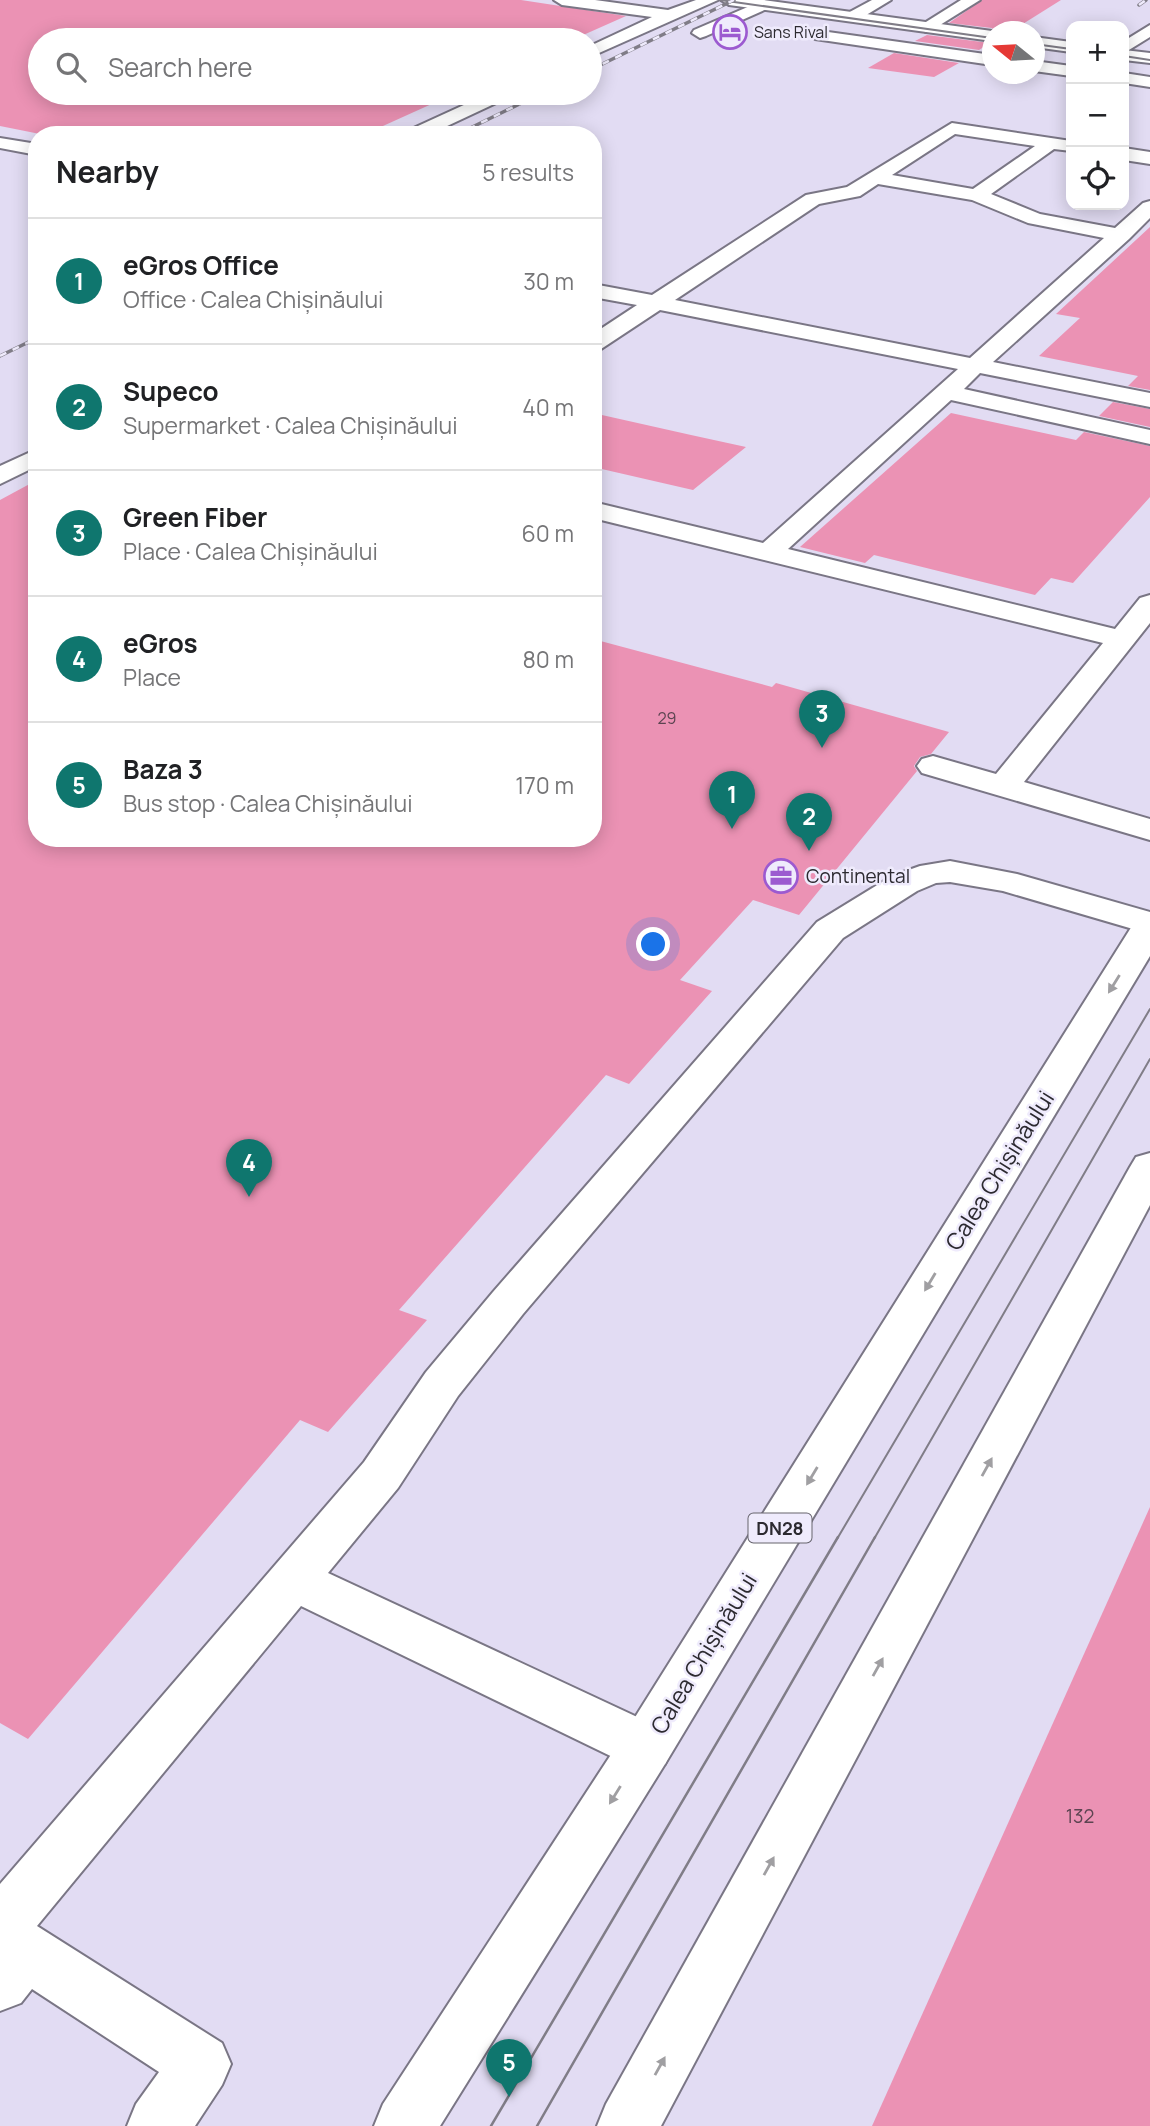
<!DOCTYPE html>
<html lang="en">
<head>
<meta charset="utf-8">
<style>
	:root { --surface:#fff; --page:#f2f2f2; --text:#202124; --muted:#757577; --line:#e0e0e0; --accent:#0f766e }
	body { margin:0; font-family:Manrope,sans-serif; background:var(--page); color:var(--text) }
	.controls { position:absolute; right:21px; top:21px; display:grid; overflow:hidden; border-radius:14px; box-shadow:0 4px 18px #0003 }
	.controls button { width:63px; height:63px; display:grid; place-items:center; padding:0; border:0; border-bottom:2px solid var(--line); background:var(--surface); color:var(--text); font:35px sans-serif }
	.compass { position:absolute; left:982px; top:21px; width:63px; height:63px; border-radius:50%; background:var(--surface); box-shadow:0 4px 18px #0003; rotate:288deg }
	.you { position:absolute; left:654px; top:945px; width:24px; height:24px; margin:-18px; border:5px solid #fff; border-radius:50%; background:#1a73e8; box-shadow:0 0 0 10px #1a73e833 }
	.badge { display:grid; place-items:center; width:46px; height:46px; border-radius:50%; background:var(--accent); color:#fff; font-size:23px; font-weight:700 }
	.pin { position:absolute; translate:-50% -58px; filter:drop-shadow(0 2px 4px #0008) }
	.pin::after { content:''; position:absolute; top:37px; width:24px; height:21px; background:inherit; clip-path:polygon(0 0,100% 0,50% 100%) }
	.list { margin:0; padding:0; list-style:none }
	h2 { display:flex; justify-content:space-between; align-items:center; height:91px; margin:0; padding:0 28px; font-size:30px }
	h2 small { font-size:23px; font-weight:400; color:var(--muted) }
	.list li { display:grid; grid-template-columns:46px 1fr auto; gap:21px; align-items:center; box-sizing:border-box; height:126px; padding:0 28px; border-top:2px solid var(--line) }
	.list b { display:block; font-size:26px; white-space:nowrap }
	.list p { margin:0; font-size:23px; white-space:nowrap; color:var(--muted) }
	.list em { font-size:23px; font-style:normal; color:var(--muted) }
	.icon { flex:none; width:38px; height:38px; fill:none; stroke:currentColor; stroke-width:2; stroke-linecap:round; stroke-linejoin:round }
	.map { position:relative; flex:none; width:1150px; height:2126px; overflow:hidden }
	.search { position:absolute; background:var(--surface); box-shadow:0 4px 18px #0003; left:28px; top:28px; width:574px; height:77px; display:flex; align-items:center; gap:18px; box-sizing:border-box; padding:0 24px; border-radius:38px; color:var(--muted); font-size:26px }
	.panel { position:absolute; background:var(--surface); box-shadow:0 4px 18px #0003; left:28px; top:126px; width:574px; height:721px; border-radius:28px }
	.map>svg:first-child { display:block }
	.built { fill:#e2dcf3; fill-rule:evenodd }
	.building { fill:#eb92b4 }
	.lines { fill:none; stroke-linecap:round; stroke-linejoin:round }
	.minor-casing { stroke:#7a7685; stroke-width:4 }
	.major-casing { stroke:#7a7685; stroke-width:4 }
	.minor { fill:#fff; fill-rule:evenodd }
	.major { fill:#fff; fill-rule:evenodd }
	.tram-far1 { stroke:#807d87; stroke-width:2 }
	.tram { stroke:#807d87; stroke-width:2.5 }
	.rail-casing { stroke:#807d87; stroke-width:3.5 }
	.rail { stroke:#efebfc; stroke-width:2.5; stroke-dasharray:7; stroke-linecap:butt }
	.oneway { fill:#a09fa2 }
	.labels { text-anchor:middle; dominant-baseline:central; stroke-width:5; stroke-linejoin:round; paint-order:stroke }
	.far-poi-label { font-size:16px; fill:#2c2a30; stroke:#efebfc; text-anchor:start }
	.number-label { font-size:16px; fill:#5c4451 }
	.shield { fill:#efebfc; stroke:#66646d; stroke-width:2 }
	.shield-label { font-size:18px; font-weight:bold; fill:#2c2a30 }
	.poi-label { font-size:19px; fill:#2c2a30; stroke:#efebfc; text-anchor:start }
	.near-number-label { font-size:19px; fill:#5c4451 }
	.near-street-label { font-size:23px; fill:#2c2a30; stroke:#efebfc }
</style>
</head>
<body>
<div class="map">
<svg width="1150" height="2126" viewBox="0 0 1150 2126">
	<rect width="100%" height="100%" fill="#efebfc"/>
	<!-- built -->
	<path class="built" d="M0,0H1150V2126H0ZM1071,26H1124V205H1071ZM992,32H1034V74H992ZM40,40H590V93H40ZM37,135H593V838H37Z"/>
	<!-- building -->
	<g class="building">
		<path d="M0,0H521L626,16L572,40H40V93H456L363,135H45L0,126Z"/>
		<path d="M982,0H1061L1010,32H995L992,28L949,23Z"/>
		<path d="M927,35L990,43L979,50L915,41Z"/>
		<path d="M894,53L959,63L934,77L868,68Z"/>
		<path d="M1150,227V390L1128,386L1138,376L1039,356L1080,318L1056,314Z"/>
		<path d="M1113,402L1150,409V427L1099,416Z"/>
		<path d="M593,413L691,435L746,447L693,490L593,467Z"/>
		<path d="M951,413L1076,440L1084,432L1150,446V497L1073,583L1051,578L1035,595L874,555L865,563L800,547Z"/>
		<path d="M37,480V838H593V639L772,687L776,683L949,732L931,754L920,757L914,766L917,771L799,915L753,900L680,980L712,991L629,1084L606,1075L399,1310L427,1320L328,1432L300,1420L28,1739L0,1723V500Z"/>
		<path d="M1150,1507V2126H872Z"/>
	</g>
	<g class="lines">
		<!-- minor casing -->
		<g class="minor-casing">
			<g id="minor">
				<path d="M554,0H595L668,10L696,0H718L590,57V46L652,17L562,5Z"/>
				<path d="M764,0L772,5L769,8L706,36L700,38L692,33L694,30Z"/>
				<path d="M872,0H891L858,20H846L844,17L846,14Z"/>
				<path d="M961,0H980L932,30L926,32L918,27Z"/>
				<path d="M1150,25V37L1124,53V41Z"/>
				<path d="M821,31L992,55V65L815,39L813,36Z"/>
				<path d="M1034,61L1071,66V76L1034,71Z"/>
				<path d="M1124,73L1150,77V87L1124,83Z"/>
				<path d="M490,93H512L509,97L428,135H404L407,131Z"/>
				<path d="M952,123L1071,141V151L1054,149L991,194L1040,214L1115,228L1143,203L1150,201V218L1129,239L993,362L1150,393V407L980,373L964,389L1150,430V444L951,400L788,549L1115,629L1140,598L1150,595V623L1024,782L1150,819V840L922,773L917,766L922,759L933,756L996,774L1103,643L593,518V502L763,543L958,369L660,310L601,349L593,351V334L637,305L593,297V284L652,295L806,195L847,187ZM955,134L1035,146L973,189L892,175ZM878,184L972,200L1028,223L1104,238L970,358L675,300L819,204L860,196Z"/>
				<path d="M0,138L37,144V155L0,148Z"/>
				<path d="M1124,148L1150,152V164L1124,160Z"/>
				<path d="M37,449V466L0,484V466Z"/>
				<path d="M950,861L1017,874L1150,912V934L1003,891L950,882L936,883L917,891L843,938L523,1314L458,1396L398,1488L328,1573L665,1730L673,1747L665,1764L646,1770L627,1764L301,1606L37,1926L222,2043L231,2064L222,2085L195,2126H127L136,2104L159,2072L32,1989L21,2003L0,2011V1884L364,1462L426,1372L493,1292L817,922L892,876L920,866Z"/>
			</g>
		</g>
		<!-- major casing -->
		<g class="major-casing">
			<g id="major">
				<path d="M721,0H763L992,31V41L729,5Z"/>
				<path d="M1034,37L1071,42V52L1034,47Z"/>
				<path d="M1124,50L1150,53V63L1124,60Z"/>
				<path d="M1150,915V956L665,1764L440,2126H374L383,2104L627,1730L1132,926L1137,918Z"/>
				<path d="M1150,1153V1205L661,2126H597L606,2104L1130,1167L1136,1157Z"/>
			</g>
		</g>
		<!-- minor -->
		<use href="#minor" class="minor"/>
		<!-- major -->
		<use href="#major" class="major"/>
		<!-- tram-far1 -->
		<g class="tram-far1">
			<path d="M720,0L992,38"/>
			<path d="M1034,44L1071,49"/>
			<path d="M1124,56L1150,60"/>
			<path d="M837,1539L1150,1009"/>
			<path d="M874,1539L1150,1059"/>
		</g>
		<!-- tram -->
		<g class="tram">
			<path d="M491,2126L838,1537"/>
			<path d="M537,2126L875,1537"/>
		</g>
		<!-- rail casing -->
		<g class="rail-casing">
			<g id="rail">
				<path d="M1139,5L1146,0"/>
				<path d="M590,70L734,0"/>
				<path d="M456,135L542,93"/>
				<path d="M0,356L37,338"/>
			</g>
		</g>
		<!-- rail -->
		<use href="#rail" class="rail"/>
	</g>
	<!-- one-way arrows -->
	<defs><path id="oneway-solid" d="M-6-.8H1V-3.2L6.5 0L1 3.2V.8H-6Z" transform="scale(1.75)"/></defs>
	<g class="oneway">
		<use href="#oneway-solid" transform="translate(1114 984) rotate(122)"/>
		<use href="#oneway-solid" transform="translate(930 1282) rotate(121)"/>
		<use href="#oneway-solid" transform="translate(987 1467) rotate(-61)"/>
		<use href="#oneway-solid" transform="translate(812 1476) rotate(121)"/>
		<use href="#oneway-solid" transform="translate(878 1667) rotate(-61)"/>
		<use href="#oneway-solid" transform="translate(615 1795) rotate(122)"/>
		<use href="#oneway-solid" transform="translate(769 1866) rotate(-61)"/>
		<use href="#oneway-solid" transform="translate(660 2066) rotate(-61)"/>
	</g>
	<!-- icons -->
	<defs>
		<g id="hotel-ring" transform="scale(1.75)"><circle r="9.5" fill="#efebfc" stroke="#9c5ad0" stroke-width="1.5"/><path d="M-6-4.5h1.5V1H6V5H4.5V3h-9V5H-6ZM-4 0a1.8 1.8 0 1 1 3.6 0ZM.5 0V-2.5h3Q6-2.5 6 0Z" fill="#9c5ad0"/></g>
		<g id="office-ring" transform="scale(1.75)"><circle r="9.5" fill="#efebfc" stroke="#9c5ad0" stroke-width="1.5"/><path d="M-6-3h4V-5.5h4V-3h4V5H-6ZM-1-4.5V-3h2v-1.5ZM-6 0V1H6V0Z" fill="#9c5ad0"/></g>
	</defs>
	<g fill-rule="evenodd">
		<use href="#hotel-ring" x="730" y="32"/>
		<use href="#office-ring" x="781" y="876"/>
	</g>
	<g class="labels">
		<!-- far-poi labels -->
		<g class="far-poi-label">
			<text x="754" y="32">Sans Rival</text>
		</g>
		<!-- number labels -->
		<g class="number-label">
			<text x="667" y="718">29</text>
		</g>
		<!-- shield labels -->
		<rect class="shield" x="748.5" y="1513.5" width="63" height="29" rx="5"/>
		<g class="shield-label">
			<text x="780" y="1528">DN28</text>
		</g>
		<!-- poi labels -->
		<g class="poi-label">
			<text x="806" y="876">Continental</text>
		</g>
		<!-- near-number labels -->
		<g class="near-number-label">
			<text x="1080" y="1816">132</text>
		</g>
		<!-- near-street labels -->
		<g class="near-street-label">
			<text transform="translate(999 1170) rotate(-58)">Calea Chișinăului</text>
			<text transform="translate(703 1653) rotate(-59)">Calea Chișinăului</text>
		</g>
	</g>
</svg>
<div class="controls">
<button>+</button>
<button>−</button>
<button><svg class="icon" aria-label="locate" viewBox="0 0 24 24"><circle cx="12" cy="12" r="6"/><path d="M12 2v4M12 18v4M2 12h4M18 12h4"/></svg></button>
</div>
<svg class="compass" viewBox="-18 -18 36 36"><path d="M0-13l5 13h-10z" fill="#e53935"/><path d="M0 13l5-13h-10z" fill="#757577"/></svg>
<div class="you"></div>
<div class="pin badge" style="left:732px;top:829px">1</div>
<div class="pin badge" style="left:809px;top:851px">2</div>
<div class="pin badge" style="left:822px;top:748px">3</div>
<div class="pin badge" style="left:249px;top:1197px">4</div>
<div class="pin badge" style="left:509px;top:2097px">5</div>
<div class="search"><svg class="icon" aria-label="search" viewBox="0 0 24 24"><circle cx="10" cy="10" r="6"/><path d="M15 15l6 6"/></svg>Search here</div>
<section class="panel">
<h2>Nearby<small>5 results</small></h2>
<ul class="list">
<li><span class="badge">1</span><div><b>eGros Office</b><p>Office · Calea Chișinăului</p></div><em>30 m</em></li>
<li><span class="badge">2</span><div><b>Supeco</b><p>Supermarket · Calea Chișinăului</p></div><em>40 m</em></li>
<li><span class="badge">3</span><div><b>Green Fiber</b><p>Place · Calea Chișinăului</p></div><em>60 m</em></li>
<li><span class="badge">4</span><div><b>eGros</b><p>Place</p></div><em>80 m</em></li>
<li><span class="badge">5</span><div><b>Baza 3</b><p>Bus stop · Calea Chișinăului</p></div><em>170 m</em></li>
</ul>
</section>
</div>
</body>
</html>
